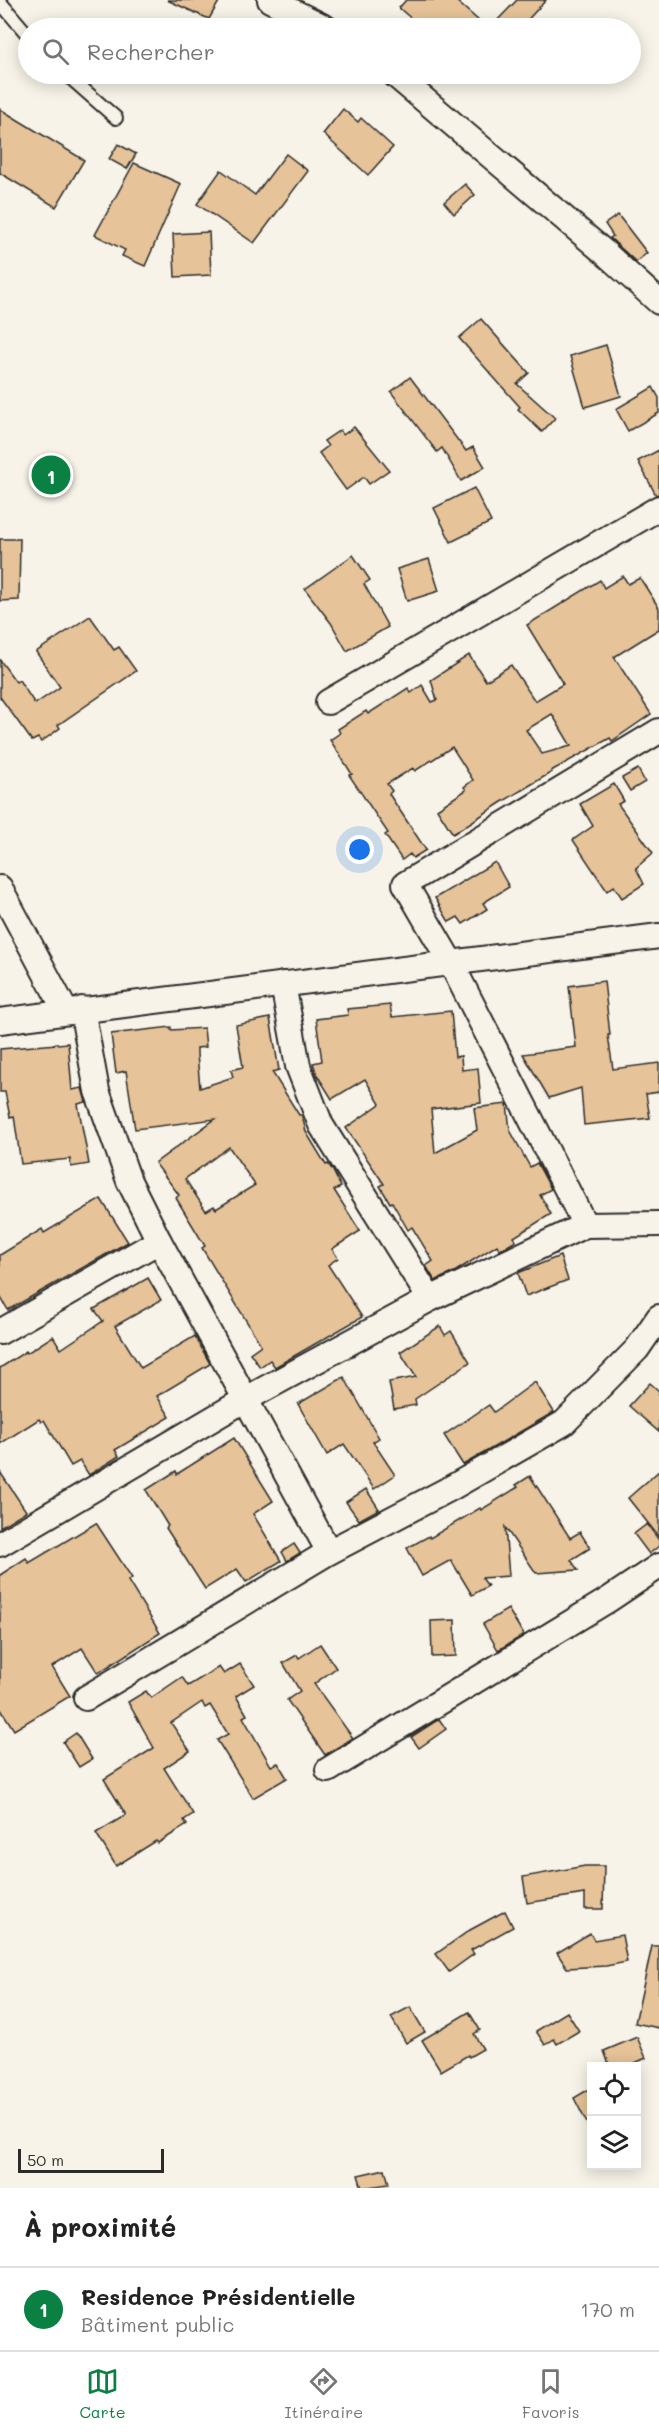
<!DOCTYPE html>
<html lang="fr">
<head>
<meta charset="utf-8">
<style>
	:root { --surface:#fff; --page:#f2f2f2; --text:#222; --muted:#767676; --line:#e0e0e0; --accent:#0b8043 }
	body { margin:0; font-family:Mali,sans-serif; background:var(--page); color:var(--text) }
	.controls { position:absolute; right:18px; bottom:18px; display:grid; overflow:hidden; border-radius:0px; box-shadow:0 3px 15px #0003 }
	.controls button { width:54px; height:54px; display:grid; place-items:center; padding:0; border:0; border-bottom:2px solid var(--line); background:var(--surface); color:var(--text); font:30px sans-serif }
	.scale { position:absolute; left:18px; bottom:15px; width:146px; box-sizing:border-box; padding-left:6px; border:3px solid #2b2b2b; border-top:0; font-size:16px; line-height:21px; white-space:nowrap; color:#2b2b2b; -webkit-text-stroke:4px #f7f3e8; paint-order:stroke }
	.you { position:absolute; left:360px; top:850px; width:21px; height:21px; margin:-15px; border:4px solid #fff; border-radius:50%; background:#1a73e8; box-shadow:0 0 0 9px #1a73e833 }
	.badge { display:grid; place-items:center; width:39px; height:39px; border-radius:50%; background:var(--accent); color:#fff; font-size:20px; font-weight:700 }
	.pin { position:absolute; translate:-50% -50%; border:3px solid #fff; box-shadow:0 2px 6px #0006 }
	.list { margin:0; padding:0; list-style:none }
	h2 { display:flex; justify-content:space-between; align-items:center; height:78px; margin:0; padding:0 24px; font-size:26px }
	h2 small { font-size:20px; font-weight:400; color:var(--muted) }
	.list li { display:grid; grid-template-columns:39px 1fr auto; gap:18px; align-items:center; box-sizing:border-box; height:84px; padding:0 24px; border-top:2px solid var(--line) }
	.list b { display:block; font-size:22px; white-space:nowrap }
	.list p { margin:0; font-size:20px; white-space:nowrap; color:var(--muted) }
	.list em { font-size:20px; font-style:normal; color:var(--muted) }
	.icon { flex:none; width:33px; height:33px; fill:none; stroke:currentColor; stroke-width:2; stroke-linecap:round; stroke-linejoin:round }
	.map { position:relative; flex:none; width:659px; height:2188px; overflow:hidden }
	.search { position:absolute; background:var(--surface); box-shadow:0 3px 15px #0003; left:18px; right:18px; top:18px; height:66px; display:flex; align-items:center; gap:15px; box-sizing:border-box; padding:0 21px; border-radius:33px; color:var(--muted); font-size:22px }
	.sheet { height:162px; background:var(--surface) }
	nav { display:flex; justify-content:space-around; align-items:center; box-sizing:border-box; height:84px; border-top:2px solid var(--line); background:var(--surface); font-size:16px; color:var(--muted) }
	nav a { display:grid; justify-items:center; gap:3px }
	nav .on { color:var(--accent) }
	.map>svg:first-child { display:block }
	.building { fill:#e6c398; stroke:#2b2b2b; stroke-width:1.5; fill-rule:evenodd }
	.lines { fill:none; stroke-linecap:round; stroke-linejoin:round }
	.lane-casing { stroke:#2b2b2b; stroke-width:16 }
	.street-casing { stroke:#2b2b2b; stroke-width:28 }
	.lane { stroke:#f7f3e8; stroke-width:12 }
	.street { stroke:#f7f3e8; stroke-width:24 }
</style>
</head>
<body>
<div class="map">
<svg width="659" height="2188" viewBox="0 0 659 2188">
	<rect width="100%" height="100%" fill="#f7f3e8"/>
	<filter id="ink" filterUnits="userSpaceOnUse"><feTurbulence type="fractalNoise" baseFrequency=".0167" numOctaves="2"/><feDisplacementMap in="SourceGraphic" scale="12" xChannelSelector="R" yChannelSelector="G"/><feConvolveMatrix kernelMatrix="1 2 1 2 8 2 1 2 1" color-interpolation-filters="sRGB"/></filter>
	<g filter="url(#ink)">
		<!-- building -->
		<g class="building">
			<path d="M167,0H220L209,19Z"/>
			<path d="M406,0H455L487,28H422L399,8Z"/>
			<path d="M517,0H546L520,28H490Z"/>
			<path d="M0,109L84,160L56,207L0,173Z"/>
			<path d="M343,109L358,122L361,118L393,147L368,175L323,134Z"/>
			<path d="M118,144L136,154L127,169L109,159Z"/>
			<path d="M286,154L308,171L254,243L197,204L221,170L255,195Z"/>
			<path d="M134,163L181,184L145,266L122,256L125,250L95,235Z"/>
			<path d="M465,184L475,195L454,214L444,202Z"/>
			<path d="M618,215L647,253L636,262L610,238L613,236L605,224Z"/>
			<path d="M209,232L211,275L175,277L173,234Z"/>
			<path d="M481,319L529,373L517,384L555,418L542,432L518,409L520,407L459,338Z"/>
			<path d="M606,345L621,396L585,407L570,356Z"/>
			<path d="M410,377L466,451L473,447L485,467L461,481L442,448L437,452L391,392Z"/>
			<path d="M653,387L659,398V413L628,431L616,409Z"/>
			<path d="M354,427L389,470L369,484L364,477L346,490L319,453L328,446L324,441L340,430L343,435Z"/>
			<path d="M659,450V494L656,495L638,461Z"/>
			<path d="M474,488L491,522L451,542L434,508Z"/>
			<path d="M0,539H20L19,600L0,601Z"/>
			<path d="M353,555L370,580L364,584L388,627L347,651L331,623L305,589Z"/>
			<path d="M429,559L439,591L407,601L397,569Z"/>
			<path d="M623,576L628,584L640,578L659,608V629L614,657L651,714L612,741L610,738L551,771L552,772L502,802L453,834L437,809L466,790L464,787L473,780L452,747L415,771L413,768L387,784L392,791L389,794L426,850L413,858L410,854L402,860L385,835L388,833L349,775L352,774L330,740L340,733L338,729L366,711L368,714L408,688L411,693L422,685L432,702L437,700L431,680L469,655L486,681L511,665L535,701L563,684L527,625L600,580L604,588ZM552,714L571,746L542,754L526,730Z"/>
			<path d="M90,616L114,650L119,647L136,671L58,725L60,728L41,742L38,738L32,741L0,697V660L16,682L19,680L35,704L60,687L36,652Z"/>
			<path d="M638,769L645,782L630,791L622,778Z"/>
			<path d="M614,784L624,801L618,804L653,853L636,868L644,884L622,898L614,886L607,891L573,840L593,826L580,804Z"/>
			<path d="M495,862L509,887L483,903L487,909L463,924L458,917L449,922L435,898Z"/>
			<path d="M604,981L610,1035H608L613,1069L659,1063V1092L646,1094L650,1118L584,1125L581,1088L549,1098L523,1054L576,1047L569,986Z"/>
			<path d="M390,1005L392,1017L451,1011L455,1057L461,1056L462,1070L478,1068L481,1103L431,1109L435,1153L477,1130L474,1108L507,1104L510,1130L530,1167L537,1163L551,1189L540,1195L551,1214L514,1237L516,1241L504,1248L500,1250L497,1245L456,1271L435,1281L426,1266L433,1261L412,1227L408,1230L392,1202L390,1203L380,1186L384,1184L346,1128L380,1104L365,1079L332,1099L317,1075L313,1063L322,1061L316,1019L348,1015L347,1009Z"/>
			<path d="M270,1018L279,1070L272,1072L299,1115H302L306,1132L326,1165L328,1164L332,1169L341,1187L334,1190L360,1231L332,1249L338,1258L328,1265L362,1317L275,1367L270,1360L260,1367L250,1353L261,1345L202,1248L205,1246L176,1198L179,1195L155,1163L215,1119L135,1129L126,1071L116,1073L111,1034L171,1027V1030L204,1028L206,1047L197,1048V1054L200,1088L233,1077L231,1070L243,1067L236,1025ZM229,1147L255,1185L216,1209L214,1206L206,1211L185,1179Z"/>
			<path d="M68,1043L72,1090L82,1088L86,1102L78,1104L89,1164L71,1167L70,1159L21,1164L14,1116L10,1117L5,1092H0V1049Z"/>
			<path d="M101,1199L128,1242L8,1310L0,1296V1255L42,1229L44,1233Z"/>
			<path d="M560,1256L568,1280L526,1296L518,1273Z"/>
			<path d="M148,1278L161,1300L115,1326L141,1368L195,1336L210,1364L157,1396L170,1417L115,1450L119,1456L89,1475L80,1461L71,1466L44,1420L41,1422L39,1419L0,1444V1368L26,1351L27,1353L53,1336L61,1349L103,1321L94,1309Z"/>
			<path d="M440,1326L445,1335L451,1331L470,1362L415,1399L416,1405L394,1409L389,1382L416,1377L400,1352Z"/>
			<path d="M344,1377L379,1438L373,1442L395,1475L374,1489L344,1444L327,1455L298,1404Z"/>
			<path d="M535,1382L554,1412L463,1465L444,1435L489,1405L494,1412Z"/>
			<path d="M650,1383L659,1391V1432L629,1406Z"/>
			<path d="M234,1438L273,1501L253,1514L281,1561L246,1582L237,1569L205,1589L166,1528L168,1526L146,1490L176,1471L177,1474Z"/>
			<path d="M659,1471V1537L628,1498Z"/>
			<path d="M0,1472L26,1511L0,1527Z"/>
			<path d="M530,1476L570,1538L580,1532L590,1548L571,1560L578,1570L536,1573L505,1527L509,1576L482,1578L488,1586L472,1595L451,1560L422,1576L407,1548L429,1536L430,1538L480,1508L481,1510L518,1487L516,1485Z"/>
			<path d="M366,1489L379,1509L359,1520L346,1502Z"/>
			<path d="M96,1523L132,1578L128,1581L160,1633L98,1673L82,1648L52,1667L70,1696L14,1730L0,1708V1575L26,1558L29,1563Z"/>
			<path d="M647,1524L659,1540V1546L649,1554L634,1534Z"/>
			<path d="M294,1544L300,1553L287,1561L282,1552Z"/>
			<path d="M508,1609L524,1635L498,1650L483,1624Z"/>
			<path d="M455,1620L456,1656L432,1657L431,1621Z"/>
			<path d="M320,1644L336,1668L314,1684L353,1738L325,1755L287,1700L300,1691L283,1663L297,1655L299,1658Z"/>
			<path d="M240,1664L254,1685L236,1696L247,1715L243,1717L271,1766L278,1763L287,1778L253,1798L217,1740L228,1734L210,1705L205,1708L202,1702L171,1723L190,1751L164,1768L193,1814L184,1820L187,1825L158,1843L156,1841L116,1866L96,1833L126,1815L104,1779L154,1748L128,1702L146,1691L151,1698L182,1677L188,1686L219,1667L224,1674Z"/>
			<path d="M439,1719L446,1729L419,1748L411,1737Z"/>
			<path d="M76,1733L92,1759L79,1767L63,1742Z"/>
			<path d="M585,1866H604L603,1909H585V1894L527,1903L523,1877Z"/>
			<path d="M505,1911L513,1927L471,1950L474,1954L449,1972L436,1954L470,1930Z"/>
			<path d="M590,1933L594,1940L622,1935L627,1962L606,1966L567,1968L557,1953Z"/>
			<path d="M652,1946H659V2028L635,2023Z"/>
			<path d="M410,2007L425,2032L406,2043L391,2017Z"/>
			<path d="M469,2012L480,2030L474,2034L483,2049L469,2057L468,2055L441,2071L422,2040Z"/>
			<path d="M567,2012L579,2031L557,2044L554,2039L545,2045L536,2031Z"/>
			<path d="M637,2037L646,2058L626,2067H610L604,2051Z"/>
			<path d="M591,2088V2131L574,2098Z"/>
			<path d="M385,2169L389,2184L362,2188L358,2175Z"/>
		</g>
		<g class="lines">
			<!-- lane casing -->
			<g class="lane-casing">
				<g id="lane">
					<path d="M0,2L28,35"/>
					<path d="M66,74L116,118"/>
				</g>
			</g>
			<!-- street casing -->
			<g class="street-casing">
				<g id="street">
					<path d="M270,0L326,28"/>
					<path d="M394,74L604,252L659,302"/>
					<path d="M328,702L659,508"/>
					<path d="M0,888L66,1012"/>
					<path d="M283,984L298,1066L321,1125L430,1299"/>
					<path d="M82,1009L97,1091L129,1181L159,1241L329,1552"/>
					<path d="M0,1021L659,936"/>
					<path d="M585,1225L451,963L405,884L659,731"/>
					<path d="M0,1332L159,1241"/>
					<path d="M0,1544L246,1399L430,1299L585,1225L659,1224"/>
					<path d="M86,1698L329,1552L451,1488L564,1423L637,1349L659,1317"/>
					<path d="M328,1770L608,1600L659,1566"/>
				</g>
			</g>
			<!-- lane -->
			<use href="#lane" class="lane"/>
			<!-- street -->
			<use href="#street" class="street"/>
		</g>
	</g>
</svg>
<div class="controls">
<button><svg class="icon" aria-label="locate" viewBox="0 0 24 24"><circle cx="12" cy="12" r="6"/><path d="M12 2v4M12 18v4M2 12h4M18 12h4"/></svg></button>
<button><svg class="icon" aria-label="layers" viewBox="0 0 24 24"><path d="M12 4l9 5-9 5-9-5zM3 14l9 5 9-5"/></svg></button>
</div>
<div class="scale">50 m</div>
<div class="you"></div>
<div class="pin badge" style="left:51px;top:475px">1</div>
<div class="search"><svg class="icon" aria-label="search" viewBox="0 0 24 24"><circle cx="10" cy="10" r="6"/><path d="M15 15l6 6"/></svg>Rechercher</div>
</div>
<section class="sheet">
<h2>À proximité<small></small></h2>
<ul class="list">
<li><span class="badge">1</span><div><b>Residence Présidentielle</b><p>Bâtiment public</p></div><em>170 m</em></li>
</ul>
</section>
<nav>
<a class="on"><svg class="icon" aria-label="map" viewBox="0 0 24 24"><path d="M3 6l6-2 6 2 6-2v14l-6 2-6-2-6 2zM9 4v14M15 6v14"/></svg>Carte</a>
<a><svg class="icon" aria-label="directions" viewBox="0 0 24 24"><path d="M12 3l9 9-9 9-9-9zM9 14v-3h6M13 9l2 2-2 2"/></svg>Itinéraire</a>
<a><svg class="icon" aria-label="saved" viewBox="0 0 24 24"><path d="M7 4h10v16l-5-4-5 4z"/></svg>Favoris</a>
</nav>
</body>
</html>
